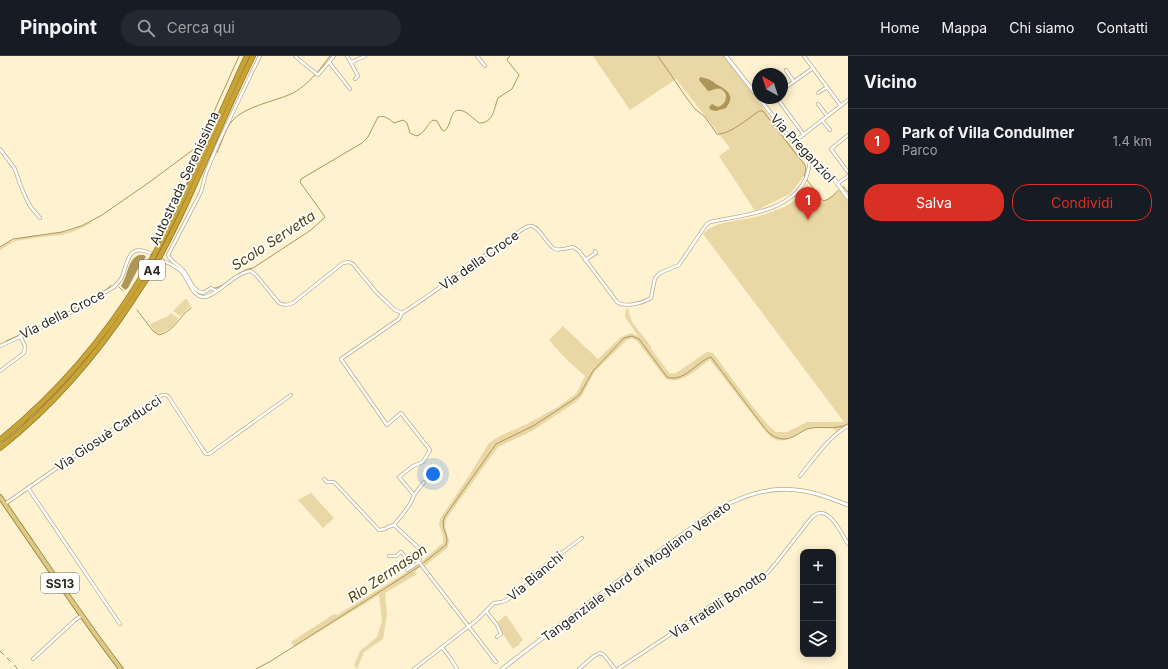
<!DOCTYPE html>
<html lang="it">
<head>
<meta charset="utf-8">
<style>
	:root { --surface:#171b24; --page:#242831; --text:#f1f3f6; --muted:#9ea1a6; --line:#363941; --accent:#d93025 }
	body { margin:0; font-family:Inter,sans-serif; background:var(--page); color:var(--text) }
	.controls { position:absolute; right:12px; bottom:12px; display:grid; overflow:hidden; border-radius:8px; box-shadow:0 2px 10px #0003 }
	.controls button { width:36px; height:36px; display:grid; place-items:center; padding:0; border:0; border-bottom:1px solid var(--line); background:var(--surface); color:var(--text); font:20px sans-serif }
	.compass { position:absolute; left:752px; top:12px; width:36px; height:36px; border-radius:50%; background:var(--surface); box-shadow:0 2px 10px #0003; rotate:321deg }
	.you { position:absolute; left:433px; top:418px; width:14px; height:14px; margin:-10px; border:3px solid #fff; border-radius:50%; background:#1a73e8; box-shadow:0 0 0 6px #1a73e833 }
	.badge { display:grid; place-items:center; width:26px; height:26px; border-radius:50%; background:var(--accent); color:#fff; font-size:13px; font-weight:700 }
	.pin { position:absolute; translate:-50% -33px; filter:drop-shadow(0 1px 2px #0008) }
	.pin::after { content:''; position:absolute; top:21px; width:14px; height:12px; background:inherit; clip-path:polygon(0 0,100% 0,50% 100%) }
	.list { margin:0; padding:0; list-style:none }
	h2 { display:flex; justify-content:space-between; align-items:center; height:52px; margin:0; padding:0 16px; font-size:17px }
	h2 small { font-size:13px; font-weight:400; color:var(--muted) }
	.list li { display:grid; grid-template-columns:26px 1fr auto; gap:12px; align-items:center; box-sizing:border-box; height:64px; padding:0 16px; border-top:1px solid var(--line) }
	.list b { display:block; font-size:15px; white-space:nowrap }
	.list p { margin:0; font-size:13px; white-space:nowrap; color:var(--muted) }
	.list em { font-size:13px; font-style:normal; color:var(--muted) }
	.actions { display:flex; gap:8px; padding:12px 16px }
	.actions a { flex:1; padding:9px 0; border:1px solid var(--accent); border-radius:16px; text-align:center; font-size:14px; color:var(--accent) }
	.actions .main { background:var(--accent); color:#fff }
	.icon { flex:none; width:22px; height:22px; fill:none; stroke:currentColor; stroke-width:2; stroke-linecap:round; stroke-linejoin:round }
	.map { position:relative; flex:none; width:848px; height:613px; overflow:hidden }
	header { display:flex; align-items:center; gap:24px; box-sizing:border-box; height:56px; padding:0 20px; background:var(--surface); border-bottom:1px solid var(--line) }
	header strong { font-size:19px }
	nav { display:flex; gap:22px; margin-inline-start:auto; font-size:14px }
	.search { width:280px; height:36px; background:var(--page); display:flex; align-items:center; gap:10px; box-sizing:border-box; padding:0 14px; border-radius:22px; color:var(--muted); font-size:15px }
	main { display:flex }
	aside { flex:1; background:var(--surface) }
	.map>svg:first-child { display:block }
	.green { fill:#e9d7a5 }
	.water { fill:#ae9657 }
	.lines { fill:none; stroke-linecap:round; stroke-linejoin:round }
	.stream { stroke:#ae9657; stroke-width:1 }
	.street-casing { stroke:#b9ac8c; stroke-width:4 }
	.secondary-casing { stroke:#b9ac8c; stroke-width:4.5 }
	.primary-casing { stroke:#92782d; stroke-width:5.5 }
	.highway-casing { stroke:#92782d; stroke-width:6 }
	.street { stroke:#fff; stroke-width:2.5 }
	.secondary { stroke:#fff; stroke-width:3 }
	.primary { stroke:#dec886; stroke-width:4 }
	.highway { stroke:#c8a336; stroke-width:4.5 }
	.rail { stroke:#908770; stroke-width:1; stroke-dasharray:5 5; stroke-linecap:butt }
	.labels { text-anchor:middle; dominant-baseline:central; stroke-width:3.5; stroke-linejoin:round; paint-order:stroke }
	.shield { fill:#fff; stroke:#6c685f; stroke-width:1 }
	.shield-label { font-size:12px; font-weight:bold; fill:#2d281b }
	.street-label { font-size:13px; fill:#2d281b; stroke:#fff }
	.water-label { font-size:14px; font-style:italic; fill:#51400b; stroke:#fff }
</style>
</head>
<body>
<header>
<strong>Pinpoint</strong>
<div class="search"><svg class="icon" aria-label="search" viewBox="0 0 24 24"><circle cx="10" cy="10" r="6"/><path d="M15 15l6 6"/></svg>Cerca qui</div>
<nav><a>Home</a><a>Mappa</a><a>Chi siamo</a><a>Contatti</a></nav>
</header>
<main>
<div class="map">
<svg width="848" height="613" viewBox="0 0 848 613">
	<rect width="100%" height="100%" fill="#fff2d0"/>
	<!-- green -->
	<g class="green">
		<path d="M593,0H724L805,108L804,120L790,138L755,155L719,100L730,92L676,23L630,54Z"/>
		<path d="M807,128L823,146L840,134L848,145V369L837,376L832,371C824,371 815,370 807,373C796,377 785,390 772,382C770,381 768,377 766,376L710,304C697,312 683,329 666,323L637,285L632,282L627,284L595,315L581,341L573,348L532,375L498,391L446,463L445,471L449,484L448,491L425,510L422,505L443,487V480L439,469L440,463L465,426L489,387L500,380L527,368L556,352L576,338L585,320L567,304L549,284L563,270L598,303L621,281L631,277L638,280L625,261L626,253H628L632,266L650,289L652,294L670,318L676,317L707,296L713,297L753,351L768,369L776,376H787L807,366H844L703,178C714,165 739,165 756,161C766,158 779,154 788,149C796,144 802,136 807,128Z"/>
		<path d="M91,166L92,167L75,175L62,179L41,181L15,185L0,194V191C19,178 42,180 64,176C73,174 82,170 91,166Z"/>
		<path d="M185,243H187L191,251L188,252L184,257L180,260L173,255Z"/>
		<path d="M171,257L178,262C176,270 166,275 159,278L154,275L150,268L168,260Z"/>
		<path d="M311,437L334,462L323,472L298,444Z"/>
		<path d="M420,508L422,510L415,515L417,518L385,537L387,559L383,583L364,596L357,613L354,609L360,595L377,581L382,565L379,539L294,591L291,586L334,558L337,559Z"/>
		<path d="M506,559L523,584L519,587L520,588L513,593L496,567Z"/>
	</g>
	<!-- water -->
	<g class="water">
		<path d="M700,21C703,22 707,22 710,24C713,25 715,28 718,29C729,35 735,41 726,52L716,55L711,54L709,51L712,48L718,51C726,49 730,38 721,33C716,31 712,35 708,35L699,24Z"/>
		<path d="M139,199H144L146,201L141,207L128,232L125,234L121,230C128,220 127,204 139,199Z"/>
	</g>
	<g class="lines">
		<!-- stream -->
		<g class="stream">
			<path d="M658,0L686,41L695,53L705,61L717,78C729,79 749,62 759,55H763L799,102C806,109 807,110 804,120L823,145C830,144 835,137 840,133"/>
			<path d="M317,17L330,0"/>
			<path d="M199,89L239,0"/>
			<path d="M217,97C221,88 226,72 232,65C245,50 273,46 291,38C300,34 308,26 315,19"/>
			<path d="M842,131H844L848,136"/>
			<path d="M0,191L13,183L62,176L81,170L91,165L102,159L151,125L194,93"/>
			<path d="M119,231L123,235"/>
			<path d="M215,232C227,230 239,213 253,212L311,174L325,161L300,126L301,123L362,87L368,81L378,61C385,59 389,63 394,67L403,64L407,67L410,77L416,80C425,78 426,69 433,64L437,65L442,74L444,75C453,71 448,46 467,57C471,60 475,64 479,67C494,67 494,52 498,42L512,33L519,19L507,4L508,2L510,0"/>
			<path d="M137,254L153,275L159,279C175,275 179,260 191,252"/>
			<path d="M6,285L56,263L107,233L111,229"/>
			<path d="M422,508L446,489C450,478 439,473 445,460L496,388L533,370L573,344L580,338L593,315L624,282L632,280L639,283L667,321C684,327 696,306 711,301L763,370C768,377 775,383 784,383C793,383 800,376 807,373C820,369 835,375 848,368"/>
			<path d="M256,613L271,605L420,510"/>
		</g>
		<!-- street casing -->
		<g class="street-casing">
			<g id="street">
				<path d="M295,0L303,7L318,19L334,0"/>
				<path d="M347,0L350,5L352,6L365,0"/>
				<path d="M477,0L485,10"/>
				<path d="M804,0L841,50"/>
				<path d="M350,5L358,20L355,23"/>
				<path d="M329,6L350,33"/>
				<path d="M786,14L794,26"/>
				<path d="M782,34L813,12"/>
				<path d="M818,37L827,31"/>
				<path d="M777,42L804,79"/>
				<path d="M763,47L770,42"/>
				<path d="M818,48L827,60"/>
				<path d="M822,64L830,74"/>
				<path d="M848,79L831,93L848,116"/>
				<path d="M794,86L848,44"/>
				<path d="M0,93L15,113L20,128L25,140L30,150L40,162"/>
				<path d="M837,128L848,120"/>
				<path d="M162,204C168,207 175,210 181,215C189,223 190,238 202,241C214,243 235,216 251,215L256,219L279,247C284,250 288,249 293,247L343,207L349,206L353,208L377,237L395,254L402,257C432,239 459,216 488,197C493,193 499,191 504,188C511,183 521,172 529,170C539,168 546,189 555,193C560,195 567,192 573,191L579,195L617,246C625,252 643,247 651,242L655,222L660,217L679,209L706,169L710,166L715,165C745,159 790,155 805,124C809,117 809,108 811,100"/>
				<path d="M585,204L596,197L595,195"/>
				<path d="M216,235L211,232L203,237C191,235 190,220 181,212C177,208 170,205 168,199L201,136L206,117L217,90L253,14L260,0"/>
				<path d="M402,257L399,263L341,303L387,369L401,357L430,394L423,406L413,410L399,421L414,439C411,450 401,460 394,469L422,495L419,506L496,606"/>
				<path d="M0,290L53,266L72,256L114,231C117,228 120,225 122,221C128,207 127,187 150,197"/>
				<path d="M0,315L24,297L25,290L20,280"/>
				<path d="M800,420C814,403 829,380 848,370"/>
				<path d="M324,423L327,426H333L335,427L379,474L385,473L388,471L394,469"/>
				<path d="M28,432L120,568"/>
				<path d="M414,439L424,426"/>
				<path d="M5,448L162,339H166L168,340L203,394L206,398H209L291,339"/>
				<path d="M389,500H396L401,496L413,510"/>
				<path d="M407,514L419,506"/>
				<path d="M486,555L497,569L501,578L497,581"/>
				<path d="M442,591L451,603L457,613"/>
				<path d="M33,603L74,565L81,560"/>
				<path d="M414,613L477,564L494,547L502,546L507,544L532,525L540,513L582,482"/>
				<path d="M579,613L594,600L600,597L604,599L615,613"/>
				<path d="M618,613L665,582L716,546L753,528L764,521L776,507L812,461C828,446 841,477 848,488"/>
			</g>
		</g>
		<!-- secondary casing -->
		<g class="secondary-casing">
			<g id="secondary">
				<path d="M726,0L758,41"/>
				<path d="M759,42L786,77L823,112L834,123L848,142"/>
				<path d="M502,613L607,533L716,454C744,439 771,429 804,435C819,437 834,444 848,449"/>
			</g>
		</g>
		<!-- primary casing -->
		<g class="primary-casing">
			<path id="primary" d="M0,441C40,498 78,557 121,613"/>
		</g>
		<!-- highway casing -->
		<g class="highway-casing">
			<g id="highway">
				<path d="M0,384C56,338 104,283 141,222C183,152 212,74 247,0"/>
				<path d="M0,392C54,349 97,299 134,242C141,231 148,221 154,211C192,143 218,70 253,0"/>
			</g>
		</g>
		<!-- street -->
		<use href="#street" class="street"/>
		<!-- secondary -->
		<use href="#secondary" class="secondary"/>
		<!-- primary -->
		<use href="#primary" class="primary"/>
		<!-- highway -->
		<use href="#highway" class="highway"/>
		<!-- rail -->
		<path class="rail" d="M0,595L18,613"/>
	</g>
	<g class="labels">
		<!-- shield labels -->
		<g class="shield">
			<rect x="139" y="204" width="26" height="20" rx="3"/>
			<rect x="41" y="517" width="38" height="20" rx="3"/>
		</g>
		<g class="shield-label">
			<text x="152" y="214">A4</text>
			<text x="60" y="527">SS13</text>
		</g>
		<!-- street labels -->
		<g class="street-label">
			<text transform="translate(803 92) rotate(47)">Via Preganziol</text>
			<text transform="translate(184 122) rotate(-65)">Autostrada Serenissima</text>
			<text transform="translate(479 204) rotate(-35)">Via della Croce</text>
			<text transform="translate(62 258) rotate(-27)">Via della Croce</text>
			<text transform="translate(108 377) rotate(-34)">Via Giosuè Carducci</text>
			<text transform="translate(636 515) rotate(-36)">Tangenziale Nord di Mogliano Veneto</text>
			<text transform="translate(535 520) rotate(-40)">Via Bianchi</text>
			<text transform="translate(718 548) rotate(-33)">Via fratelli Bonotto</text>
		</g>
		<!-- water labels -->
		<g class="water-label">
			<text transform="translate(273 184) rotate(-33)">Scolo Servetta</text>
			<text transform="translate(387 517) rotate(-34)">Rio Zermason</text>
		</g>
	</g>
</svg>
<div class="controls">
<button>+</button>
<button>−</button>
<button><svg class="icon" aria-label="layers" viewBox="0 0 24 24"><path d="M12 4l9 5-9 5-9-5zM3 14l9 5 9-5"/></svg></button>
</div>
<svg class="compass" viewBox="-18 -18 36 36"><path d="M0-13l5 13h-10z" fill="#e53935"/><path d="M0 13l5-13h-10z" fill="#9ea1a6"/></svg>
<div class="you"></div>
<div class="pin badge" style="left:808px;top:164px">1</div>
</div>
<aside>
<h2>Vicino<small></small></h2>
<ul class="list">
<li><span class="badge">1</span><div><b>Park of Villa Condulmer</b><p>Parco</p></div><em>1.4 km</em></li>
</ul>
<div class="actions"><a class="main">Salva</a><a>Condividi</a></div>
</aside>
</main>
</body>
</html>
